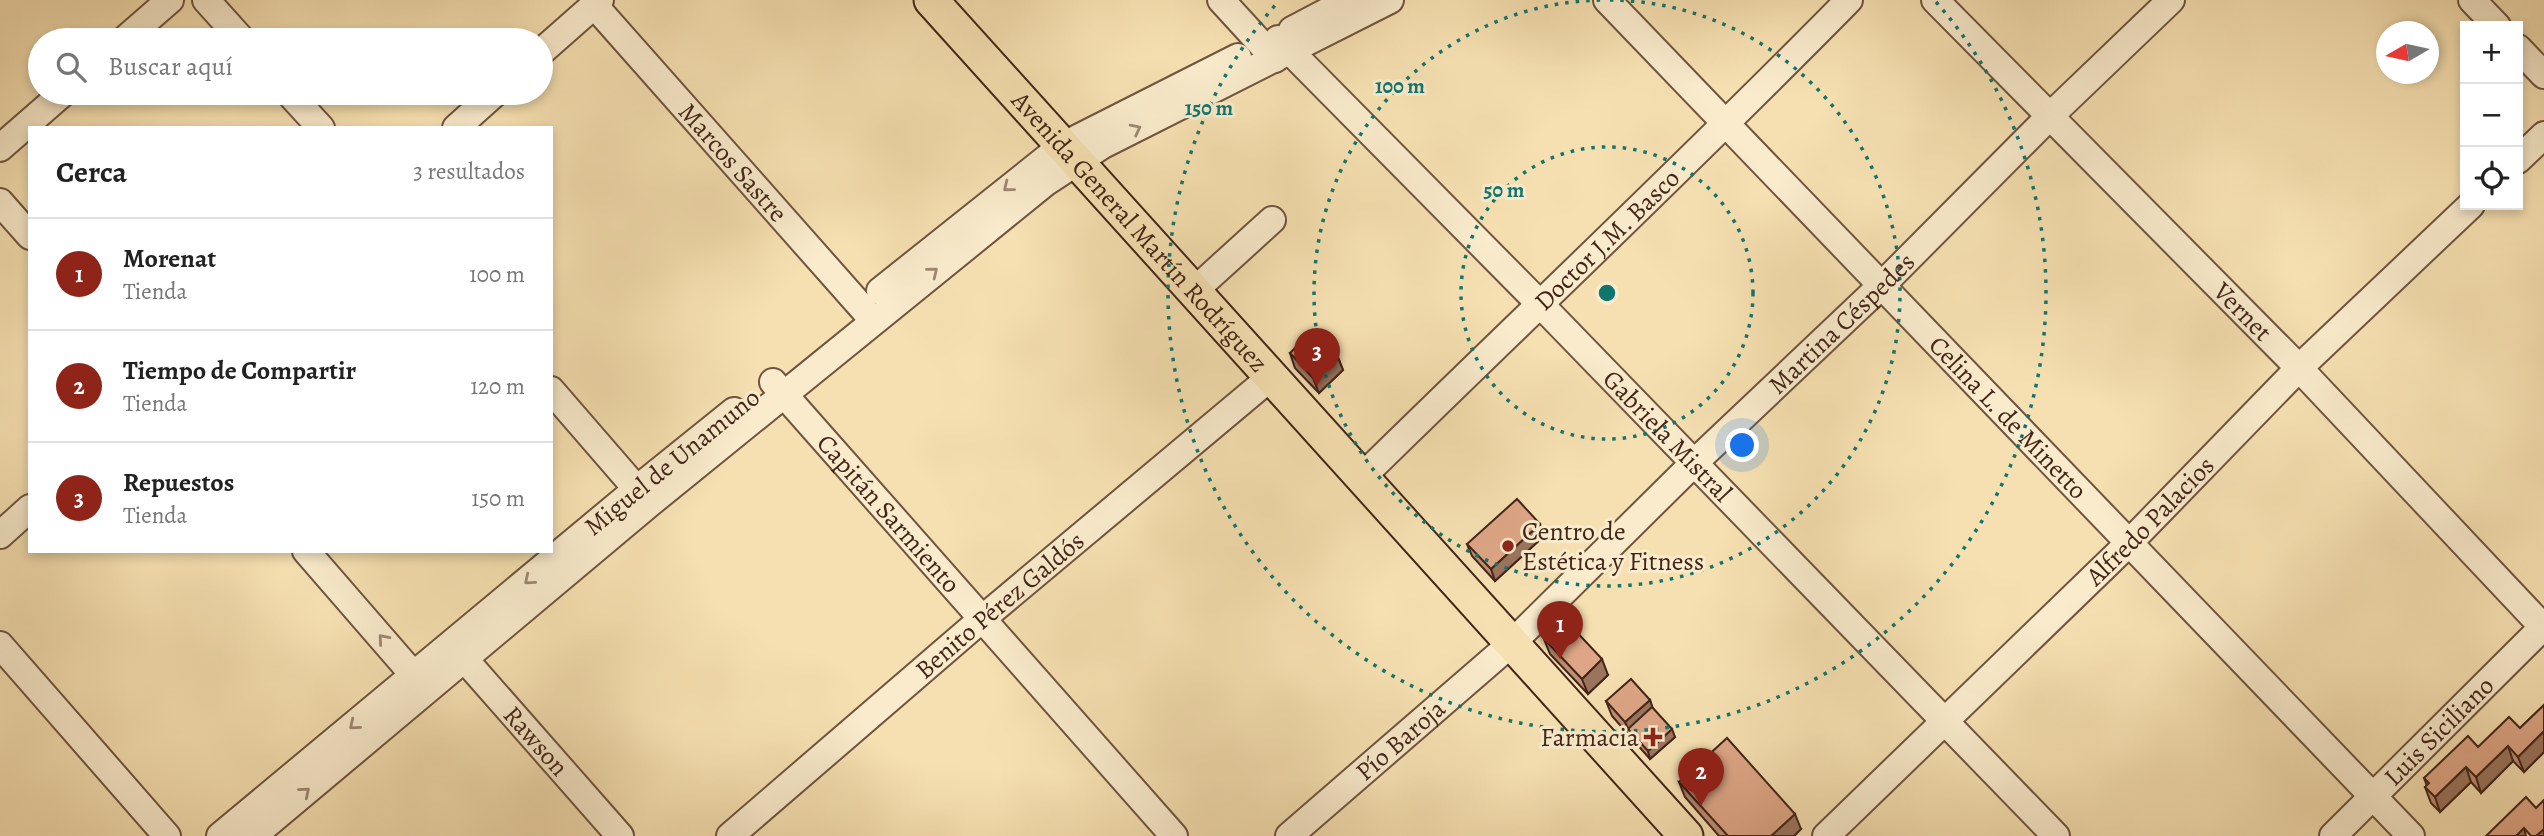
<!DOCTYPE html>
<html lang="es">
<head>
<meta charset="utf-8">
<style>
	:root { --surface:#fff; --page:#f2f2f2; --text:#222; --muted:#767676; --line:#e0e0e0; --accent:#8f2418 }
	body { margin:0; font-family:Alegreya,serif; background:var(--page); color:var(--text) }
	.controls { position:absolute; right:21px; top:21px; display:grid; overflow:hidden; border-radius:0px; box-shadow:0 4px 10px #0003 }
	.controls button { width:63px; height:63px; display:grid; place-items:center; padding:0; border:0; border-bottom:2px solid var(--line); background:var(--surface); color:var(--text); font:35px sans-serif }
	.compass { position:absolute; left:2376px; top:21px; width:63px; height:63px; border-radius:50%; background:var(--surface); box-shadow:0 4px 10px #0003; rotate:261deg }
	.you { position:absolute; left:1743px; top:446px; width:24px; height:24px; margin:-18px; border:5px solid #fff; border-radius:50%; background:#1a73e8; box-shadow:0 0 0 10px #1a73e833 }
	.badge { display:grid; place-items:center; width:46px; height:46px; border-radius:50%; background:var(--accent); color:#fff; font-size:23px; font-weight:700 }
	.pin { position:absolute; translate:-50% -58px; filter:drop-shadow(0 2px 4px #0008) }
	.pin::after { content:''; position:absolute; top:37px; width:24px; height:21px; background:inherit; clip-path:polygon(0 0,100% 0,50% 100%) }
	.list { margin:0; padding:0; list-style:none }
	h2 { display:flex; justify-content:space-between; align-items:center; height:91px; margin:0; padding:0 28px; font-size:30px }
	h2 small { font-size:23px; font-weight:400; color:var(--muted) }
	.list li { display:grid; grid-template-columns:46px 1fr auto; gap:21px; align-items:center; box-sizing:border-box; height:112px; padding:0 28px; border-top:2px solid var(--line) }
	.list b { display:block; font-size:26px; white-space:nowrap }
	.list p { margin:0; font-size:23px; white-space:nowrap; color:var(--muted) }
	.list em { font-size:23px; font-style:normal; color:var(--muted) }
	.icon { flex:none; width:38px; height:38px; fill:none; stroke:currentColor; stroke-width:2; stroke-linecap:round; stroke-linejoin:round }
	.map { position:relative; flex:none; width:2544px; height:836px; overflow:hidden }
	.search { position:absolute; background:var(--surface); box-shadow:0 4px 10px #0003; left:28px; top:28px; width:525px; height:77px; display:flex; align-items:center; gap:18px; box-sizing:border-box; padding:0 24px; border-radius:38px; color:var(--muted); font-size:26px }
	.panel { position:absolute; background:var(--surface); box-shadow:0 4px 10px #0003; left:28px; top:126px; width:525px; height:427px; border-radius:0px }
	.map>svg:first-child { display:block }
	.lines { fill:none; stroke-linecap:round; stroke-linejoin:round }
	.minor-casing { stroke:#6f543f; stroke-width:30 }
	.major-casing { stroke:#422519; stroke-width:37 }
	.minor { stroke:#f9ebcc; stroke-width:26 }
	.major { stroke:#f6e0b1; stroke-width:33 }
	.wall { fill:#bf8f73; stroke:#422519; stroke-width:2 }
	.shaded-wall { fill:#9b745e; stroke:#422519; stroke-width:2 }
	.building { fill:#dea686; stroke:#422519; stroke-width:2 }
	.oneway { stroke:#9e8872 }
	.ring { fill:none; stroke:#0f766e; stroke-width:3.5; stroke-dasharray:3.5 7 }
	.poi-dot { fill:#8f2418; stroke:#f9ebcc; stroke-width:2.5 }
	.labels { text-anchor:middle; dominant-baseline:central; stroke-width:6; stroke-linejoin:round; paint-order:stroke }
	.street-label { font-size:26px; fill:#422519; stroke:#f9ebcc }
	.poi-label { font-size:26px; fill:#422519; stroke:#f9ebcc; text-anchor:start }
	.centre { fill:#0f766e; stroke:#f9ebcc; stroke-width:3.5 }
	.ring-label { font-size:21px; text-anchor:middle; font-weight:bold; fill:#0f766e; stroke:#f9ebcc; stroke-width:6; stroke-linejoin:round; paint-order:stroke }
</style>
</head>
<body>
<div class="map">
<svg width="2544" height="836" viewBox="0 0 2544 836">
	<rect width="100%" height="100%" fill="#f6e0b1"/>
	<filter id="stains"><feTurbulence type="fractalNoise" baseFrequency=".00286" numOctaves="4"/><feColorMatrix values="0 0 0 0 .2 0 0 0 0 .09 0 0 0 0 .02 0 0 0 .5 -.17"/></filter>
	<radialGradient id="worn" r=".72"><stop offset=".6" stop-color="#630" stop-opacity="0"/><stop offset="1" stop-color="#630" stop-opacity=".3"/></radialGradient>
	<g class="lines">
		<!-- minor casing -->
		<g class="minor-casing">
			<g id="minor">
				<path d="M206,0L242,40"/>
				<path d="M1221,0L1275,59"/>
				<path id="s1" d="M1607,0L2411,836"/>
				<path id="s2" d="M1935,0L2299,368L2543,627"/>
				<path d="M2472,0L2497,26"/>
				<path id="s3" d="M594,5L873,320"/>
				<path d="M1292,30L1349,0"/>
				<path id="s4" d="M1278,39L1539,303L2056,836"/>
				<path d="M124,40L170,0"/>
				<path d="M2518,48L2544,75"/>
				<path d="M541,52L600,0"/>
				<path d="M289,93L321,128"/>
				<path d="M456,128L495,93"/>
				<path d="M0,148L63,93"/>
				<path d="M2518,160L2544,135"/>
				<path d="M0,202L30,236"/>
				<path d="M880,291L1062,146L1238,57"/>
				<path d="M1194,291L1272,220"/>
				<path id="s5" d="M773,382L1174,836"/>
				<path d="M551,390L648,502"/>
				<path id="s6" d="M1362,477C1524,318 1690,162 1849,0"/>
				<path d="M0,535L30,508"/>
				<path d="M306,551L424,687"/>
				<path d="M0,645L167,836"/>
				<path id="s7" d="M453,646L620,836"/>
				<path d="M220,836L637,489L734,411"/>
				<path d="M253,836L649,504L1045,183L1103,145L1390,0"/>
				<path id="s8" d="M730,836L982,619L1271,377"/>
				<path id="s9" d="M1289,836L1512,643L1694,463L1882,285L2050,116L2171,0"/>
				<path id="s10" d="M1826,836L2130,542L2299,368L2471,205"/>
				<path id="s11" d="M2333,836L2544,626"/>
			</g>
		</g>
		<!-- major casing -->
		<g class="major-casing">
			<g id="major">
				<path id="s12" d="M931,0L1686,836"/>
			</g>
		</g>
		<!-- minor -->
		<use href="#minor" class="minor"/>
		<!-- major -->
		<use href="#major" class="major"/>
	</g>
	<!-- wall -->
	<g class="wall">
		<path d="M1290,353L1337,355L1343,370L1319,393L1295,368Z"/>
		<path d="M1544,536L1495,581L1472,556L1467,544Z"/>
		<path d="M1544,639L1608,675L1588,694L1550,654Z"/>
		<path d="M1650,700L1652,707L1675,737L1650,759L1612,716L1606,701Z"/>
		<path d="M2544,705V752L2524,772L2513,761L2481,793L2471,782L2440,812L2431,803L2425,787L2427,786L2424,778L2478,747L2520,728Z"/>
		<path d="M1679,782L1801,829L1794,836H1719L1685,797Z"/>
	</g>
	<!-- shaded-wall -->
	<g class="shaded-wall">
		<path d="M1337,355L1343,370L1319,393L1313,378Z"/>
		<path d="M1540,524L1544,536L1495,581L1491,569Z"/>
		<path d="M1602,659L1608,675L1588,694L1582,679Z"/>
		<path d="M1650,700L1655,715L1628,729L1625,722Z"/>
		<path d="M1672,729L1675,737L1650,759L1648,751Z"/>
		<path d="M2544,731V752L2524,772L2518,757Z"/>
		<path d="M2508,746L2513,761L2481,793L2476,777Z"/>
		<path d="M2466,767L2471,782L2440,812L2435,797Z"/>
		<path d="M1795,814L1801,829L1794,836H1771Z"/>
		<path d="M2524,828L2526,836H2516Z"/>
		<path d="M2544,829V836H2536Z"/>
	</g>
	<!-- building -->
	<g class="building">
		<path d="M1313,330L1337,355L1313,378L1290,353Z"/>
		<path d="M1517,499L1540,524L1491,569L1467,544Z"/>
		<path d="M1557,611L1602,659L1582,679L1544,639L1545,622Z"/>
		<path d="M1631,679L1650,700L1625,722L1606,701Z"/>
		<path d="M2544,705V731L2518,757L2508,746L2476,777L2466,767L2435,797L2425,787L2429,783L2424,778L2468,736L2478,747L2509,717L2520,728Z"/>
		<path d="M1652,707L1672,729L1648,751L1628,729Z"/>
		<path d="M1727,738L1795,814L1771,836H1728L1679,782Z"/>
		<path d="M2526,797L2536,808L2544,800V829L2536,836H2531L2524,828L2516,836H2486Z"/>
	</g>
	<!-- one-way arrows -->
	<defs><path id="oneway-chevron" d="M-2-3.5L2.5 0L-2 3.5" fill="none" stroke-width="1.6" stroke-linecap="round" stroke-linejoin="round" transform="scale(1.75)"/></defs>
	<g class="oneway">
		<use href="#oneway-chevron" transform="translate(1136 129) rotate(-27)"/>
		<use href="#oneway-chevron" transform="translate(1008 187) rotate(141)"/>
		<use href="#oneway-chevron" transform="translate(933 272) rotate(-39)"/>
		<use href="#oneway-chevron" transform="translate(529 580) rotate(140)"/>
		<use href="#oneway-chevron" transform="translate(383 639) rotate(-131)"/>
		<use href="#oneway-chevron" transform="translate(354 725) rotate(140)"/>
		<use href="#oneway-chevron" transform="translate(305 792) rotate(-40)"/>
	</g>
	<!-- distance rings -->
	<g class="ring">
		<circle cx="1607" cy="293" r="146"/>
		<path d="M1610 0A293 293 0 1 1 1604 0"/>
		<path d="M1936 2A439 439 0 1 1 1278 2"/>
	</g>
	<!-- markers -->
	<g class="poi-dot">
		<circle cx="1508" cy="546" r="7"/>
		<path d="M1649.5 726.5h7v7h7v7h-7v7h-7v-7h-7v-7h7z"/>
	</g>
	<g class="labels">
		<!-- street labels -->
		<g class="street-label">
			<text stroke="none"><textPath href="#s3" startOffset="210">Marcos Sastre</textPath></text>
			<text stroke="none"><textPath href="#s12" startOffset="312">Avenida General Martín Rodríguez</textPath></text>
			<text stroke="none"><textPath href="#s6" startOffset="341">Doctor J.M. Basco</textPath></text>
			<text stroke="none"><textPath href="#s2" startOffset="438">Vernet</textPath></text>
			<text stroke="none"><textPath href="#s9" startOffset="754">Martina Céspedes</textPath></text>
			<text stroke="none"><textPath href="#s1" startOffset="579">Celina L. de Minetto</textPath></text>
			<text stroke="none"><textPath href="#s4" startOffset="556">Gabriela Mistral</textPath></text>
			<text transform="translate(672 462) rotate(-39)">Miguel de Unamuno</text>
			<text stroke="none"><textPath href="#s5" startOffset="175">Capitán Sarmiento</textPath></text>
			<text stroke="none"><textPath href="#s10" startOffset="452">Alfredo Palacios</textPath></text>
			<text stroke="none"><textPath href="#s8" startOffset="355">Benito Pérez Galdós</textPath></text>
			<text stroke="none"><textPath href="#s11" startOffset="149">Luis Siciliano</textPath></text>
			<text stroke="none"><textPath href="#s9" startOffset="147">Pío Baroja</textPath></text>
			<text stroke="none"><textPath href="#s7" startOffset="126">Rawson</textPath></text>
		</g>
		<!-- poi labels -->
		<g class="poi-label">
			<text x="1522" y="531">Centro de<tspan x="1522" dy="30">Estética y Fitness</tspan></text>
			<text x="1639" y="737" text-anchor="end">Farmacia</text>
		</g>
	</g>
	<circle cx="1607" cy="293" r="10" class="centre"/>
	<g class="ring-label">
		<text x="1400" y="93">100 m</text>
		<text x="1209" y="115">150 m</text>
		<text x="1504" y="197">50 m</text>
	</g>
	<rect width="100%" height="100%" filter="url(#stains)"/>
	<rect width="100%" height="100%" fill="url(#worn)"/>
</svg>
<div class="controls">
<button>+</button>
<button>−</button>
<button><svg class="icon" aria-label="locate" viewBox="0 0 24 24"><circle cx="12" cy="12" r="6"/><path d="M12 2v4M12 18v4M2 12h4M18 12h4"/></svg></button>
</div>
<svg class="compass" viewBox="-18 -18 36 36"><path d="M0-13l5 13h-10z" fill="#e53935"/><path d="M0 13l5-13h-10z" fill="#767676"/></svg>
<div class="you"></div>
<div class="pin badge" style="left:1560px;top:659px">1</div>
<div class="pin badge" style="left:1701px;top:806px">2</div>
<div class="pin badge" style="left:1317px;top:386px">3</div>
<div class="search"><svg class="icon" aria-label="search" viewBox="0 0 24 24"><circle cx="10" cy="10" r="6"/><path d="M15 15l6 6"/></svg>Buscar aquí</div>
<section class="panel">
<h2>Cerca<small>3 resultados</small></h2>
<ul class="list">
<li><span class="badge">1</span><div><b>Morenat</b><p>Tienda</p></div><em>100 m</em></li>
<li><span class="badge">2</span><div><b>Tiempo de Compartir</b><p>Tienda</p></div><em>120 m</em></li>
<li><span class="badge">3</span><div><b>Repuestos</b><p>Tienda</p></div><em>150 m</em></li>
</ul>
</section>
</div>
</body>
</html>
